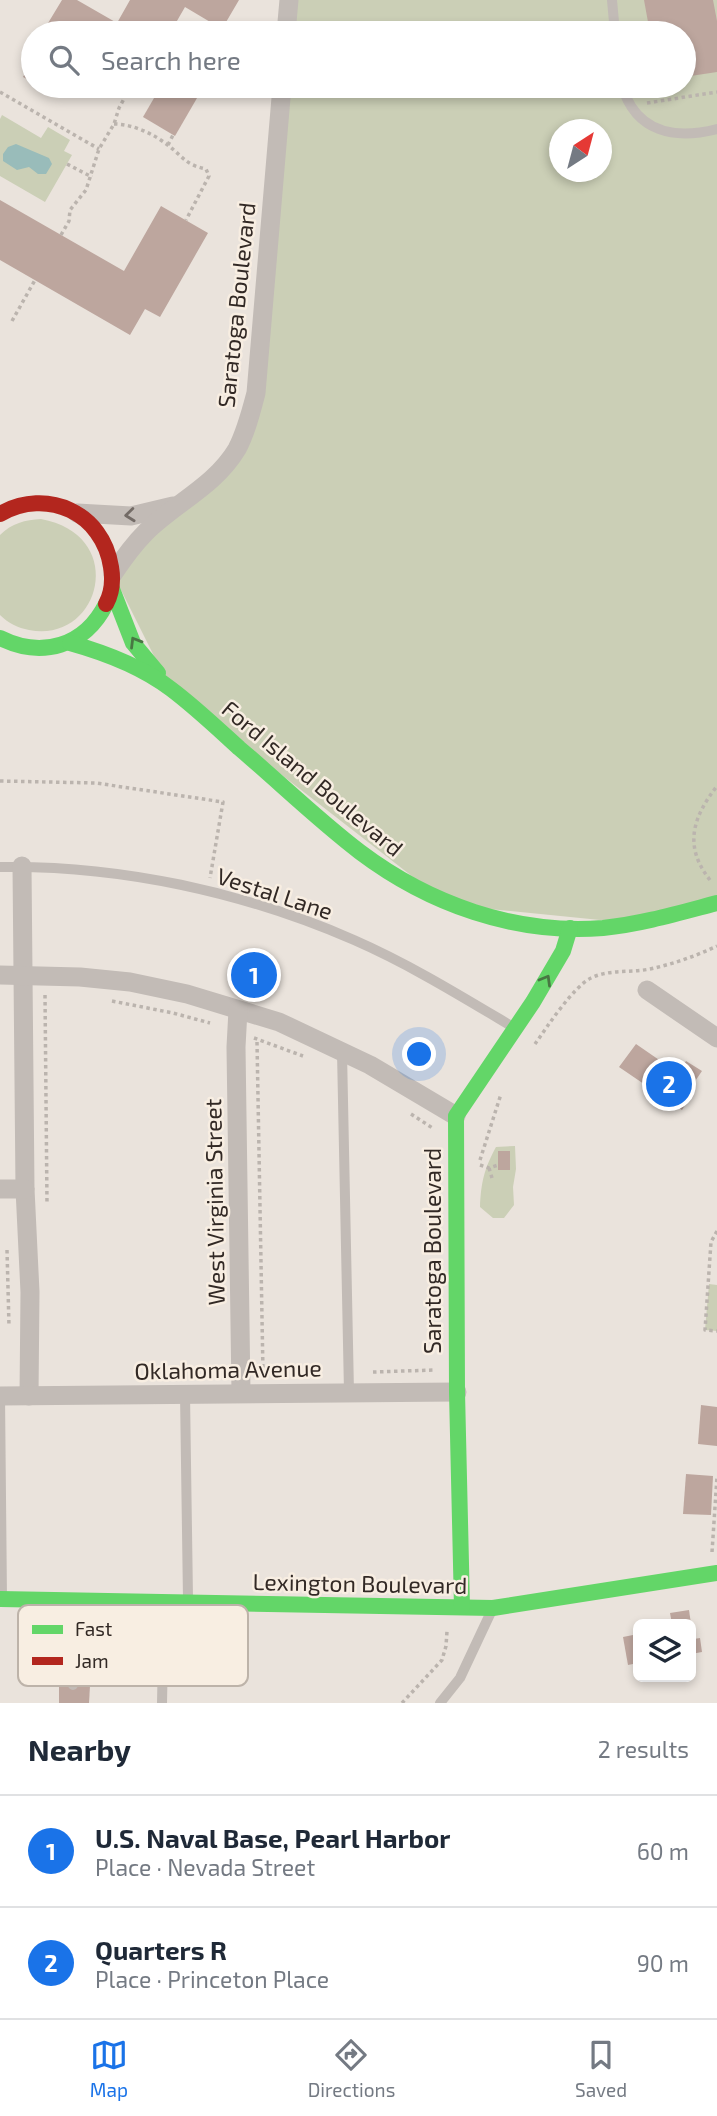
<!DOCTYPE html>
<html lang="en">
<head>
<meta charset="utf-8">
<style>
	:root { --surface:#fff; --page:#f2f2f3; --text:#1f2937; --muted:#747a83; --line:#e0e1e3; --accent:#1a73e8 }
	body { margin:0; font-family:"Exo 2",sans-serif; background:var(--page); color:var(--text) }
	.controls { position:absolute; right:21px; bottom:21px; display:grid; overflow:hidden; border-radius:10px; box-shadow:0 4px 10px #0003 }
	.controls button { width:63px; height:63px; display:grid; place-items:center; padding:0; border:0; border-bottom:2px solid var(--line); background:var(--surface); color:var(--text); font:35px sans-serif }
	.compass { position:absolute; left:549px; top:119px; width:63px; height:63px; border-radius:50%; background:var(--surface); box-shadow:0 4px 10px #0003; rotate:36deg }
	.you { position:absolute; left:420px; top:1055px; width:24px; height:24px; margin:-18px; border:5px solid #fff; border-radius:50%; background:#1a73e8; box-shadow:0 0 0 10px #1a73e833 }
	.badge { display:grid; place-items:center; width:46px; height:46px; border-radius:50%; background:var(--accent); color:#fff; font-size:23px; font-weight:700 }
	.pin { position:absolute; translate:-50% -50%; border:4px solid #fff; box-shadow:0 2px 7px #0006 }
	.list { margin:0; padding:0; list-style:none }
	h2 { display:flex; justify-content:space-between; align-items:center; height:91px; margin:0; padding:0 28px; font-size:30px }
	h2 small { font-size:23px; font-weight:400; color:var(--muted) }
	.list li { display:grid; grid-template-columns:46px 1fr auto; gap:21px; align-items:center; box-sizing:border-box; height:112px; padding:0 28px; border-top:2px solid var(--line) }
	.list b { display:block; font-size:26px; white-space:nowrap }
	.list p { margin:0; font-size:23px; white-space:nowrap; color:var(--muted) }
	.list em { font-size:23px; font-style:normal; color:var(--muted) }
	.icon { flex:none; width:38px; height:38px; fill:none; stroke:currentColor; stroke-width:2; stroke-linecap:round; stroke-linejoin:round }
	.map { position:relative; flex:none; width:717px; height:1703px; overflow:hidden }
	.search { position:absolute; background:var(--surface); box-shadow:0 4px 10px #0003; left:21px; right:21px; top:21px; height:77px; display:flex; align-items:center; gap:18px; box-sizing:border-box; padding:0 24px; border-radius:38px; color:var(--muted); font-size:26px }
	.sheet { height:315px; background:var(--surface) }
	nav { display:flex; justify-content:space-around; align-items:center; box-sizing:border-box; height:98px; border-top:2px solid var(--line); background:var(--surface); font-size:19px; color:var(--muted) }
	nav a { display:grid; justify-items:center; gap:4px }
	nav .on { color:var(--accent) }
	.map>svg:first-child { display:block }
	.green { fill:#cbcfb6; fill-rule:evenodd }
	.water { fill:#99bcba }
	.building { fill:#bda69e }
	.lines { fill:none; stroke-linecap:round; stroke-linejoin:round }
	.path { stroke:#bbb4ae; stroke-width:3.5; stroke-dasharray:3.5 3.5; stroke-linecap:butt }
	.lane { stroke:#c2bbb6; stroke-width:10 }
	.street { stroke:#c2bbb6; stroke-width:19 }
	.fast { stroke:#63d668; stroke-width:16 }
	.jam { stroke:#b3261e; stroke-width:16 }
	.oneway { stroke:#736b66 }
	.oneway2 { stroke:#487743 }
	.labels { text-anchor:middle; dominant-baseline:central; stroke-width:5; stroke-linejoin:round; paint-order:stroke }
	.street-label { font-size:23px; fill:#322925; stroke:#f8eee2 }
	.key { fill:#f8eee2; stroke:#bdb3a9; stroke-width:2 }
	.key-label { font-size:19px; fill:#322925 }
</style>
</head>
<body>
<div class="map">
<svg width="717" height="1703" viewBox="0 0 717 1703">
	<rect width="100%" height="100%" fill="#eae3dc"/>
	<!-- green -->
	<g class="green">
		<path d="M289,0H717V903L630,923L449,905L170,688L113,574L181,504L247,425L282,86H684V33H286ZM560,130H602V172H560Z"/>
		<path d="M2,115L41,138L48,127L70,140L64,151L72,155L45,202L0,176V119Z"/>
		<path d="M41,519C129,535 101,644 29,630C18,628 8,623 0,615V535C12,523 25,520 41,519Z"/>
		<path d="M515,1146L516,1169L513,1187L514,1205L504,1218H493L480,1207C481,1183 484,1169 496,1147Z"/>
		<path d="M709,1284L717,1285V1331L705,1330Z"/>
	</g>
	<!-- water -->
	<path class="water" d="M16,144L49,158L52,164L46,174H38L29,167L17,170L3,161V154L8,147Z"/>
	<!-- building -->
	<g class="building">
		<path d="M62,0H77L117,23L130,0H239L222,29L185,7L170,33H42Z"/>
		<path d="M644,0H713L717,21V72L684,77V33H650Z"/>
		<path d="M33,59V82L23,77Z"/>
		<path d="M161,86H204L175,136L143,117Z"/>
		<path d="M0,200L124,271L161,206L208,233L160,317L145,309L130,335L0,260Z"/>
		<path d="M636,1044L678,1073L686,1061L702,1071L685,1096L689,1099L682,1110L619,1067Z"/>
		<rect x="498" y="1151" width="12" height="19"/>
		<path d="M701,1405L717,1407V1446L698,1444Z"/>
		<path d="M686,1474L713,1476L711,1515L683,1514Z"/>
		<path d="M689,1610L691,1624H672L670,1613Z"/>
		<path d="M691,1628L694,1639L700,1638L702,1652L691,1654Z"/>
		<path d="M638,1634V1663L628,1665L623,1637Z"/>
		<path d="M59,1685L90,1686L89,1703H59Z"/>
	</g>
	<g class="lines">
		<!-- path -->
		<g class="path">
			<path d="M0,92L99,149"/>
			<path d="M647,103L717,92"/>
			<path d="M114,124C133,124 154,134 169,146C183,157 186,165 206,169L209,176L186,220"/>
			<path d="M168,145L173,135"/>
			<path d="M67,164L92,177"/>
			<path d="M61,235L69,221L70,210L86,190L99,149L114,124L119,108L131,86"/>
			<path d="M12,321L35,280"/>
			<path d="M0,781L96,783L223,802L210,878"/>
			<path d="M710,880C683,846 693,817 717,786"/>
			<path d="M45,995L47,1203"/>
			<path d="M112,1001L173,1013L210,1023"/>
			<path d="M254,1038L303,1056"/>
			<path d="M257,1042L263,1373"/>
			<path d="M535,1044C547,1027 573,987 591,978C610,969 630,973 650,969C673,964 696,956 717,946"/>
			<path d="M411,1114L434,1129"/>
			<path d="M480,1160L501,1094"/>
			<path d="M480,1165L489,1168L498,1165"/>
			<path d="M489,1168L492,1178"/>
			<path d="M717,1231L711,1242L705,1330L717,1331"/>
			<path d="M7,1250L9,1326"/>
			<path d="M373,1372L435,1370"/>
			<path d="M712,1552L717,1477"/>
			<path d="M402,1703L442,1660L446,1646L447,1631"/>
		</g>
		<!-- lane -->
		<g class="lane">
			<path d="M612,0L615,33"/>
			<path d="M622,86C636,132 674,140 717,129"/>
			<path d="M0,867C120,865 244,892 354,940C409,964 461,996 513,1027"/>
			<path d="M342,1052L349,1392"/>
			<path d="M185,1394L188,1599"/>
			<path d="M0,1396L2,1598"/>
			<path d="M73,1685L74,1601"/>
			<path d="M162,1703L164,1606"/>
			<path d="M440,1703L460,1678L491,1612"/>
		</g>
		<!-- street -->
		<g class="street">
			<path d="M286,33L289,0"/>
			<path d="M77,513L131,516L173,506"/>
			<path d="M113,574C123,559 133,545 146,532C175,503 215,486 237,449C246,432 251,412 256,393L282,86"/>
			<path d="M22,866L25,1189L30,1292L29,1396"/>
			<path d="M0,975L80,977L130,982L187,994L279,1022L370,1065L456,1116"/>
			<path d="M647,990L717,1038"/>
			<path d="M238,1010L236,1047L241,1393"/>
			<path d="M0,1189H25"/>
			<path d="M0,1396L457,1392"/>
		</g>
		<!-- fast -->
		<g class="fast">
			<path d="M112,589L133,643L158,673"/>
			<path d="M0,638C42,659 85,646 106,604"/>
			<path d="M70,643C106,653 141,666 171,689C195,707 217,728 239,748C278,781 319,821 360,852C429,904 515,935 603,928C642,924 679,913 717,903"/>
			<path d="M0,1599L493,1608L717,1573"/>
			<path d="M462,1607L457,1392L456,1116L533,1002L563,951L570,928"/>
		</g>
		<!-- jam -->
		<path class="jam" d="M0,514C47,487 103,513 111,567C113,579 112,593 106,604"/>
	</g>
	<!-- one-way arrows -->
	<defs><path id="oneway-chevron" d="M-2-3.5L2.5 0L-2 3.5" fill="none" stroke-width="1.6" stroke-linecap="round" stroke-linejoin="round" transform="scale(1.75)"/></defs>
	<use class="oneway" href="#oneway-chevron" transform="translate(130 515) rotate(174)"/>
	<g class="oneway2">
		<use href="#oneway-chevron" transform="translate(135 642) rotate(-121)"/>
		<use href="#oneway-chevron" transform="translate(546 980) rotate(-60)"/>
	</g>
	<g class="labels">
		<!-- street labels -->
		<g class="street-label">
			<text transform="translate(236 305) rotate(-84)">Saratoga Boulevard</text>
			<text transform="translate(313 778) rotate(40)">Ford Island Boulevard</text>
			<text transform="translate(275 893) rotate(18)">Vestal Lane</text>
			<text transform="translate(214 1202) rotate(-91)">West Virginia Street</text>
			<text transform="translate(432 1251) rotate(-90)">Saratoga Boulevard</text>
			<text transform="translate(228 1369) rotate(-1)">Oklahoma Avenue</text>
			<text transform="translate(360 1583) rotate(1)">Lexington Boulevard</text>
		</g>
	</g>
	<!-- legend -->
	<rect x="18" y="1605" width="230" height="81" rx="10" class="key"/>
	<rect x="32" y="1625" width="31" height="9" fill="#63d668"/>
	<rect x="32" y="1657" width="31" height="8" fill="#b3261e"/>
	<g class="key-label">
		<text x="75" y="1636">Fast</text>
		<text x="75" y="1668">Jam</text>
	</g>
</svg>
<div class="controls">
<button><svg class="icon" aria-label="layers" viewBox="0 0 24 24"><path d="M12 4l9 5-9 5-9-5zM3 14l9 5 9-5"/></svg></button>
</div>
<svg class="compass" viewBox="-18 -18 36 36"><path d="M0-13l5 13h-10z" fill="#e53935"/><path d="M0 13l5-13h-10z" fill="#747a83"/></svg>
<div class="you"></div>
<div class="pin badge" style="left:254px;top:975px">1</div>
<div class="pin badge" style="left:669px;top:1084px">2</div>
<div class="search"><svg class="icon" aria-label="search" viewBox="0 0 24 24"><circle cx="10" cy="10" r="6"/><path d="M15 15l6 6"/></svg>Search here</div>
</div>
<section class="sheet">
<h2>Nearby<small>2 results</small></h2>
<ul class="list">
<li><span class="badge">1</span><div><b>U.S. Naval Base, Pearl Harbor</b><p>Place · Nevada Street</p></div><em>60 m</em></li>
<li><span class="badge">2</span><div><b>Quarters R</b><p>Place · Princeton Place</p></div><em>90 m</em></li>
</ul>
</section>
<nav>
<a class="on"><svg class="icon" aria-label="map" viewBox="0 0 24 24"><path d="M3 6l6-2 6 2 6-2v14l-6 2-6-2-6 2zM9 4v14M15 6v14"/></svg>Map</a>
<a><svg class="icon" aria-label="directions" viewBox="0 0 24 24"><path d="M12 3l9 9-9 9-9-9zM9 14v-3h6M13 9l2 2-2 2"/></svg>Directions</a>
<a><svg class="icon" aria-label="saved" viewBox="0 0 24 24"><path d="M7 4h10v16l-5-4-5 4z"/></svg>Saved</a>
</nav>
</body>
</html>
